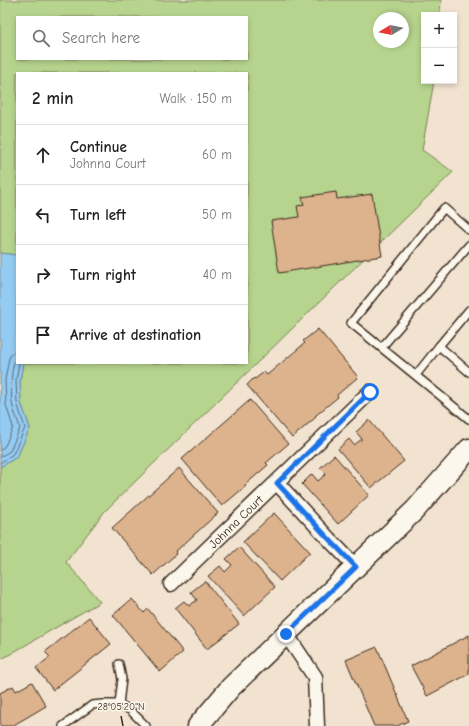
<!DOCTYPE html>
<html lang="en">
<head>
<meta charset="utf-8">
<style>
	:root { --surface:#fff; --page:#f6f6f6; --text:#222; --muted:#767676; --line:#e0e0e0 }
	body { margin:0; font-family:"Comic Neue",sans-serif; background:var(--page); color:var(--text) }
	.controls { position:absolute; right:12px; top:12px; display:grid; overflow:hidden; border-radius:0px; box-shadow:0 2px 6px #0003 }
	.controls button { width:36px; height:36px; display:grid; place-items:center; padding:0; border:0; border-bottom:1px solid var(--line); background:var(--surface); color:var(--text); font:20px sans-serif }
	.compass { position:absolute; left:373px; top:12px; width:36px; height:36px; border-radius:50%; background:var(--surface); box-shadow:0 2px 6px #0003; rotate:260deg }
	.stop { position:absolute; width:12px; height:12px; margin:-9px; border:3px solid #1a73e8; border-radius:50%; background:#fff }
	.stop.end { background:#1a73e8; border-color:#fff; box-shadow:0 1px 4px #0008 }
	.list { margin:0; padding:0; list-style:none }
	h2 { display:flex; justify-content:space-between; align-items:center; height:52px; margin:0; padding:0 16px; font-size:17px }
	h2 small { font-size:13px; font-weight:400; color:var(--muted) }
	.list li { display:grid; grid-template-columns:26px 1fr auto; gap:12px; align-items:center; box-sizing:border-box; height:60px; padding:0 16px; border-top:1px solid var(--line) }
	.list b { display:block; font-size:15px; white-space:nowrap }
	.list p { margin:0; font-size:13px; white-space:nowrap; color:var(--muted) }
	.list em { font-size:13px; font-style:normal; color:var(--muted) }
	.icon { flex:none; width:22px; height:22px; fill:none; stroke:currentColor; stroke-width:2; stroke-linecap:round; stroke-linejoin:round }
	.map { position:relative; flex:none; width:469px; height:726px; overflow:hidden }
	.search { position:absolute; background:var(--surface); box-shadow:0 2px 6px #0003; left:16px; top:16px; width:232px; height:44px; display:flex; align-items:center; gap:10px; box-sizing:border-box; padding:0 14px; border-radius:0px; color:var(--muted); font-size:15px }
	.panel { position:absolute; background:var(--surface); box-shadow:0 2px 6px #0003; left:16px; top:72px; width:232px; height:292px; border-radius:0px }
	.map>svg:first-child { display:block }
	.green { fill:#b6d48d; stroke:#787f56; fill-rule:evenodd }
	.water { fill:#94cbf3; stroke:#708b9e }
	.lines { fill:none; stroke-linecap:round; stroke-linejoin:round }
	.shore { stroke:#5f6a73; stroke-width:1 }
	.building { fill:#ddb38d; stroke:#3b2a1e }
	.lane-casing { stroke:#3b2a1e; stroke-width:10 }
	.street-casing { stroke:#3b2a1e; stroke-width:17 }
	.secondary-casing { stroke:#3b2a1e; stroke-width:23 }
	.lane { stroke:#fbf7ec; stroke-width:7 }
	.street { stroke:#fbf7ec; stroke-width:14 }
	.secondary { stroke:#fbf7ec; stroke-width:20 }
	.route { stroke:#1a73e8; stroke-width:5 }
	.ticks { fill:none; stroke:#3b2a1e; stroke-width:1.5 }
	.labels { text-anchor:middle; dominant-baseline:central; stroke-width:3; stroke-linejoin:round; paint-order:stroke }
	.street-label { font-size:12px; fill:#3b2a1e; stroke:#fbf7ec }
	.ticks-label { font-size:10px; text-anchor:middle; fill:#3b2a1e; stroke:#fbf7ec; stroke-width:3; stroke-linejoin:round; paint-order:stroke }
</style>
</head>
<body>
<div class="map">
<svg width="469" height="726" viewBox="0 0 469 726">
	<rect width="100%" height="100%" fill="#f2e3d0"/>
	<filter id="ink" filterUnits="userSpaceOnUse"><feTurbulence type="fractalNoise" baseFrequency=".025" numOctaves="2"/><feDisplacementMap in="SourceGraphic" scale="8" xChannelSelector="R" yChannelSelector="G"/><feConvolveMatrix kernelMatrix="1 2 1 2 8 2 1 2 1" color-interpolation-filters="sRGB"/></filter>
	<g filter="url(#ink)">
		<!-- green -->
		<path class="green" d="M0,0H441L440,15H424V81H434L422,150L453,172L105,511L66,562L100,602L0,660V467L17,457L30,428L21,403L20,380L23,363H247V73H17V255L0,253ZM17,17H247V59H17ZM379,18H403V42H379Z"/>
		<!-- water -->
		<path class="water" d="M0,253L17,255V363H23L20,380L21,403L30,428L17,457L0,467Z"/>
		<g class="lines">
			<!-- shore -->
			<g class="shore">
				<path d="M0,450L5,446L13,427L6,405L5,380L9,358L12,353L17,349"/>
				<path d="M0,457L10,451L20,428C18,420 13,411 12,403C11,392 10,365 17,356"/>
				<path d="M0,463L13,454L25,428L17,403L16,380L19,363"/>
			</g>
		</g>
		<!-- building -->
		<g class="building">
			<path d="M336,192L337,199L372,194L382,256L279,273L271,221L299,217L297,206L304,205L302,197Z"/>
			<path d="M318,329L358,377L337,395L338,397L315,416L316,417L292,438L247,385L254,378L255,379L264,372L267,375L305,343L303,341Z"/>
			<path d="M250,400L288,444L266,463L268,465L245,485L246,486L222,506L182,459Z"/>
			<path d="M369,420L404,461L371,488L338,449L349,439L354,445L362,439L356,432Z"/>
			<path d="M334,455L369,495L338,524L302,484L312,474L318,481L326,474L320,468Z"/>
			<path d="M179,468L218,513L175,552L176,554L153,575L112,528Z"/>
			<path d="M274,513L310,552L280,581L243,542Z"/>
			<path d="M239,547L275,587L244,616L208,576L220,566L225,572L232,565L226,559Z"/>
			<path d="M205,581L239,624L207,649L175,608L184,601L189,606L197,600L191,592Z"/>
			<path d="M132,599L144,613L148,609L183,652L160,672L113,615Z"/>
			<path d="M89,617L111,644L53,690L36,668L50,657L45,652Z"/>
			<path d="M469,635V674L427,696L411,666Z"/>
			<path d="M377,647L408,721L397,726H374L346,660Z"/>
			<path d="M32,682L46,706L12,726H0V693L13,686L16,691Z"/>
		</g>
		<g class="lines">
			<!-- lane casing -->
			<g class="lane-casing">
				<g id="lane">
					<path d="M469,230L444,208L351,323L469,419"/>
					<path d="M469,310L439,346L469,372"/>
					<path d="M382,347L469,245"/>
					<path d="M416,375L439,346"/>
					<path d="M119,704L122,679L119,664"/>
					<path d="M63,726L92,705L102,704H119L130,710L146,726"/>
				</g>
			</g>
			<!-- street casing -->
			<g class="street-casing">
				<g id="street">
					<path d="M277,483L327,537L356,567"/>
					<path d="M171,584L370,392"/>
					<path d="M286,634L315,677L317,726"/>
				</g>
			</g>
			<!-- secondary casing -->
			<g class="secondary-casing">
				<path id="secondary" d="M198,726L231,687L415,510L469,449"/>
			</g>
			<!-- lane -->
			<use href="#lane" class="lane"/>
			<!-- street -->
			<use href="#street" class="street"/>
			<!-- secondary -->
			<use href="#secondary" class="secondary"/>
		</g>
	</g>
	<g class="lines" filter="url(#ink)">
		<!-- route -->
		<path class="route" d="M286,634L356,567L327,537L277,483L370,392"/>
	</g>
	<!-- ticks -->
	<path class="ticks" d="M121,716L123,726"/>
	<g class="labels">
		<!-- street labels -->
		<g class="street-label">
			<text transform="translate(236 522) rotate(-44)">Johnna Court</text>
		</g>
	</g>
	<g class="ticks-label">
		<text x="121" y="710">28°05'20"N</text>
	</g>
</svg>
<div class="controls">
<button>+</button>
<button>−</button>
</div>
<svg class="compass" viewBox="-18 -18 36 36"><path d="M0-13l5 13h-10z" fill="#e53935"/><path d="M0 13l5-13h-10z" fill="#767676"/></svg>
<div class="stop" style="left:370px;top:392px"></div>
<div class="stop end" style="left:286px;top:634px"></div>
<div class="search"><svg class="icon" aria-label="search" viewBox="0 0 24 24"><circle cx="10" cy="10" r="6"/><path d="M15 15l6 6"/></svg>Search here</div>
<section class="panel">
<h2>2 min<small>Walk · 150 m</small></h2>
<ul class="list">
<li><svg class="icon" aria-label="ahead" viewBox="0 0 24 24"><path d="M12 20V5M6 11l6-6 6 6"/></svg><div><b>Continue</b><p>Johnna Court</p></div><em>60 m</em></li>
<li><svg class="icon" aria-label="left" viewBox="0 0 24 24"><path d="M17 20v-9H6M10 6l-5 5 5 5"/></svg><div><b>Turn left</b></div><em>50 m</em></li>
<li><svg class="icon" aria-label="right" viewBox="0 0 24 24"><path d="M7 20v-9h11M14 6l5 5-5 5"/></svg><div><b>Turn right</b></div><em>40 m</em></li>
<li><svg class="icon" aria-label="arrive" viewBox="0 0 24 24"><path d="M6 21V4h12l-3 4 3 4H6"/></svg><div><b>Arrive at destination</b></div></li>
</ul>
</section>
</div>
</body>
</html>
